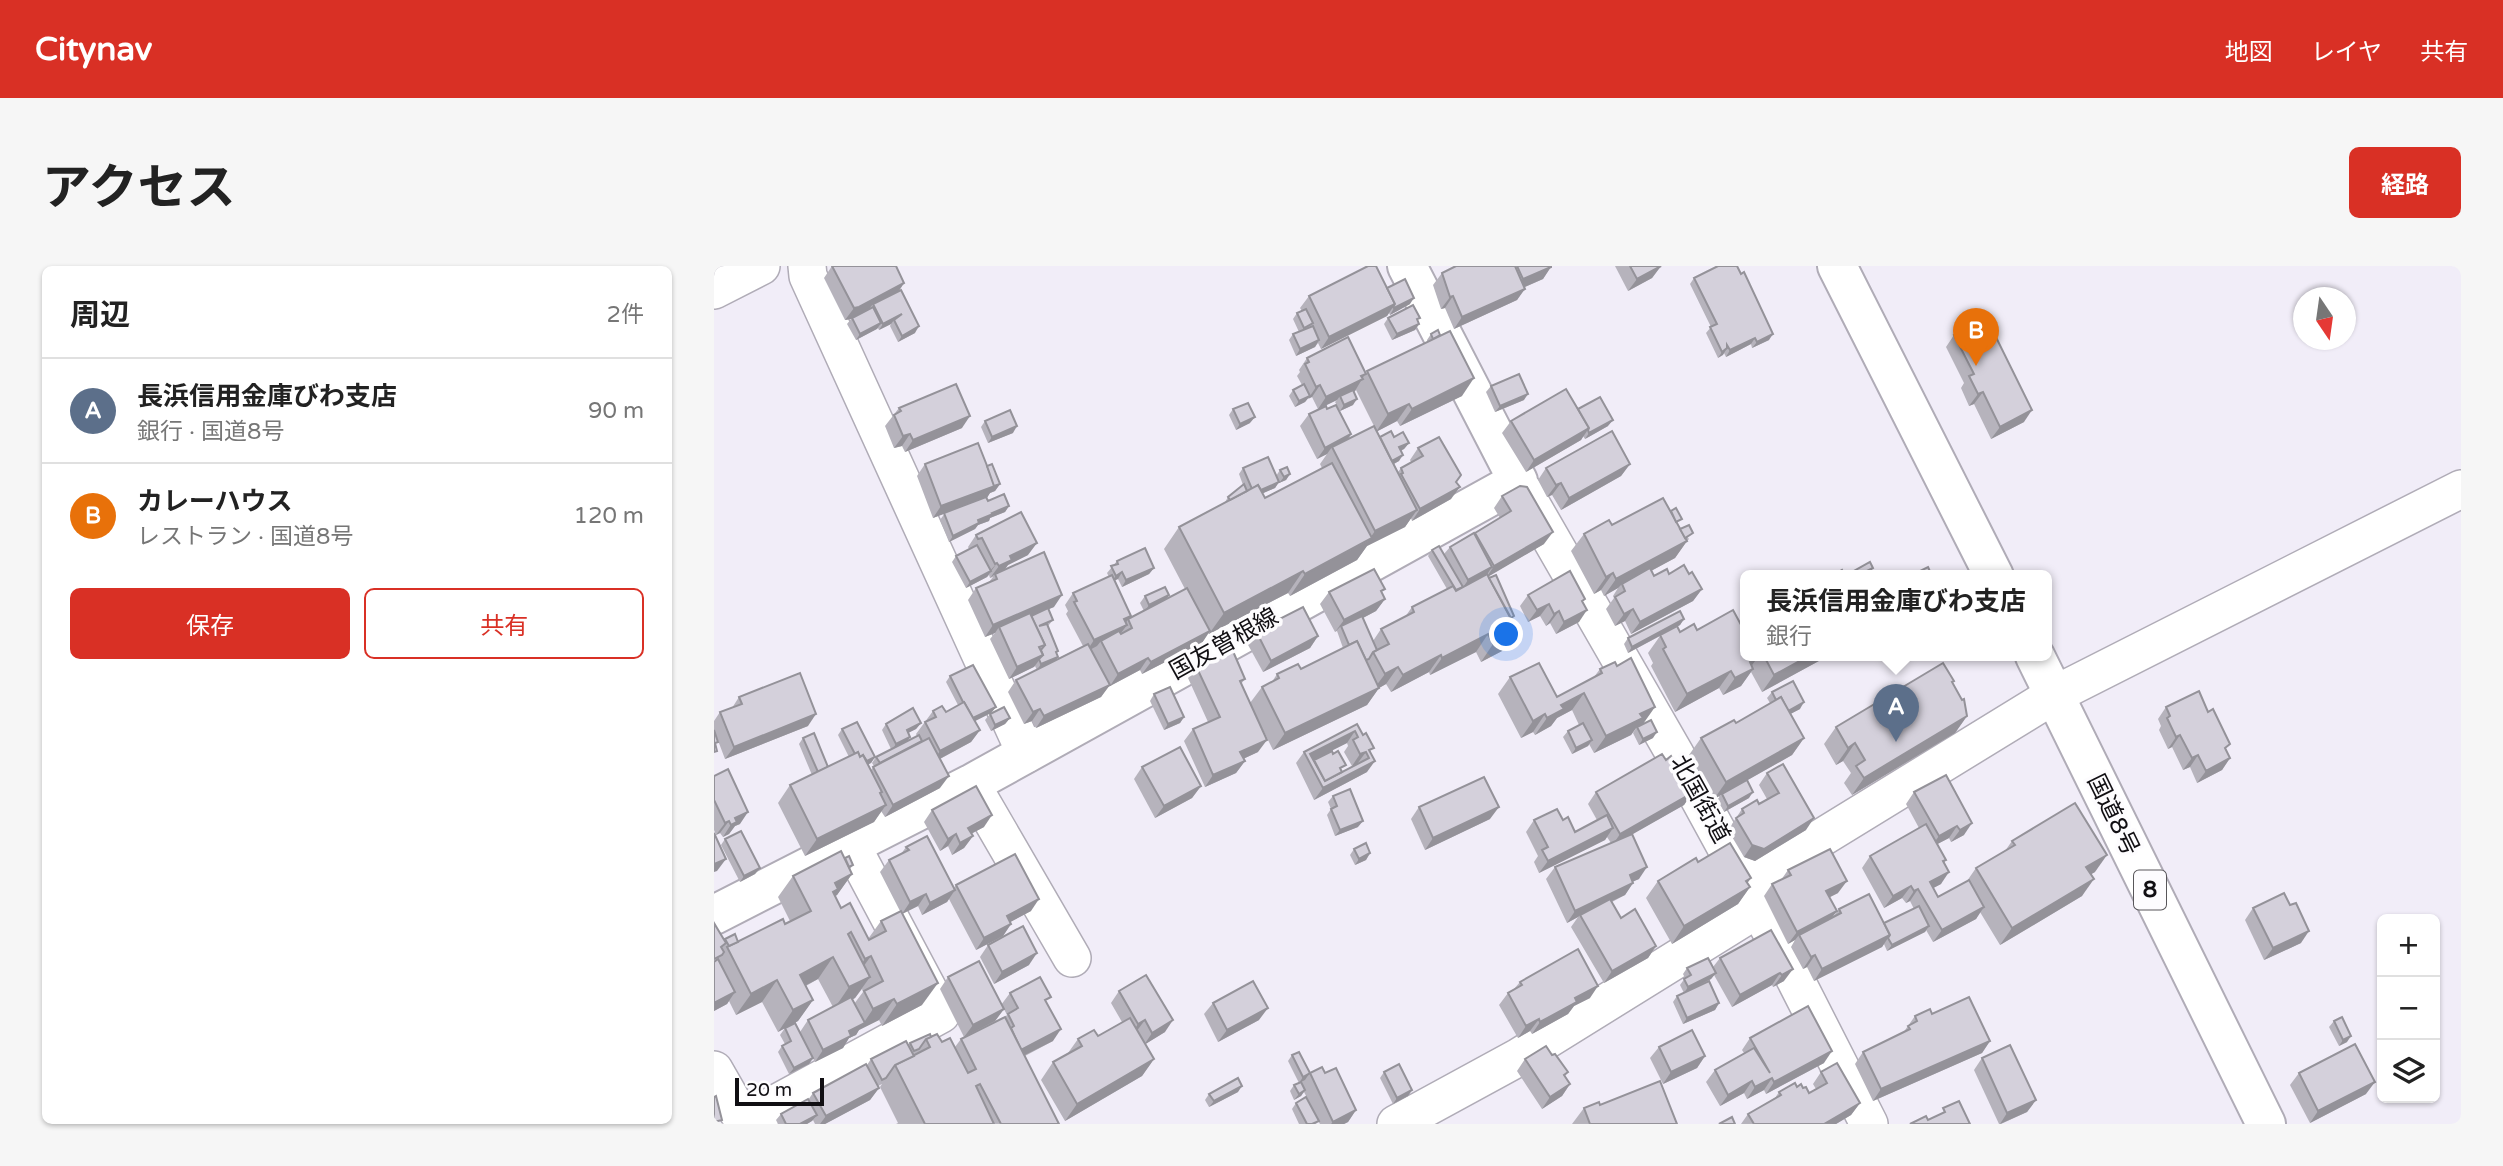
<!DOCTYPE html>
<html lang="ja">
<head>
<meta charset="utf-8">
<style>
	:root { --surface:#fff; --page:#f6f6f6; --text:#222; --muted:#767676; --line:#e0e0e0; --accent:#d93025 }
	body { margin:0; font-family:"Varela Round","Noto Sans JP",sans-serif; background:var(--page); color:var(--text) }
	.controls { position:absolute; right:21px; bottom:21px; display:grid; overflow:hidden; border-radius:10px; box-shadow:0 2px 5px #0004 }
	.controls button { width:63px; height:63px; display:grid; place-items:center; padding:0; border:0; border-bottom:2px solid var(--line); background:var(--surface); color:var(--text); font:35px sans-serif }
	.compass { position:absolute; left:1579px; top:21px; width:63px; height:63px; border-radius:50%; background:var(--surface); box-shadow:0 2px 5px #0004; rotate:167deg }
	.scale { position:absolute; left:21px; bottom:18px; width:89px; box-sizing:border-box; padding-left:7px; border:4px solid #110f13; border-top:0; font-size:19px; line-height:24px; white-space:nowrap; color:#110f13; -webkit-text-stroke:5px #fdfcfe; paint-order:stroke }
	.you { position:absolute; left:793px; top:369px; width:24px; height:24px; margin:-18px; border:5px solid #fff; border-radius:50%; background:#1a73e8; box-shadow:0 0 0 10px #1a73e833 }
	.badge { display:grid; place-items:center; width:46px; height:46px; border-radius:50%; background:var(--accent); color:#fff; font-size:23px; font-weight:700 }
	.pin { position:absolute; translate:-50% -58px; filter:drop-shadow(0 2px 4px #0008) }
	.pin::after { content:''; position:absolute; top:37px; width:24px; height:21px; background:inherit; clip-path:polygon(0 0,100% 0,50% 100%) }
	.popup { position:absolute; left:1026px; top:304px; width:312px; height:91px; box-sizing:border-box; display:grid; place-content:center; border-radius:10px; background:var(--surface); filter:drop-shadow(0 2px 5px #0005); font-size:23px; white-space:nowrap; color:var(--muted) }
	.popup b { font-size:26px; color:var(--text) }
	.popup::after { content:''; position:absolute; left:50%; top:100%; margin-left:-14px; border:14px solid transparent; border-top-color:var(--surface) }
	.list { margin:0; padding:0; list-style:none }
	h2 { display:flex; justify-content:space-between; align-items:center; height:91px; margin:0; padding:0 28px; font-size:30px }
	h2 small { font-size:23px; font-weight:400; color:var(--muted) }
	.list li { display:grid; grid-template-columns:46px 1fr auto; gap:21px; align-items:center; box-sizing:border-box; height:105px; padding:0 28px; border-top:2px solid var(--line) }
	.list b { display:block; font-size:26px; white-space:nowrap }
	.list p { margin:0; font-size:23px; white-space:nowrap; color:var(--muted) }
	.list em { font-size:23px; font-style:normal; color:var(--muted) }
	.actions { display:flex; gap:14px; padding:21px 28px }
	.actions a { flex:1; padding:16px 0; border:2px solid var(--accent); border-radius:10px; text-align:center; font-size:24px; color:var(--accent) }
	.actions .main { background:var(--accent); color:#fff }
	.icon { flex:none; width:38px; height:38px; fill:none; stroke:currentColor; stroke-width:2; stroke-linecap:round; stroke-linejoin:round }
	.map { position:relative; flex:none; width:1747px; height:858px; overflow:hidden; border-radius:10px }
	header { display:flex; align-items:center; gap:42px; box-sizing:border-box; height:98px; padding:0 35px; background:var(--accent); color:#fff }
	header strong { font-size:33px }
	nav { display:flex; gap:38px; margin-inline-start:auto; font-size:24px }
	.intro { display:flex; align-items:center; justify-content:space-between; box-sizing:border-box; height:168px; padding:0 42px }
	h1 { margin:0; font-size:49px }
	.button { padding:18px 32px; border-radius:10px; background:var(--accent); color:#fff; font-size:24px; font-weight:700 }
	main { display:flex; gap:42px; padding:0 42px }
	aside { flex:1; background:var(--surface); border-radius:10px; box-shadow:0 2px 5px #0004 }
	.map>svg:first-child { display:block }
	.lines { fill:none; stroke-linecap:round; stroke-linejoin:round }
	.minor-casing { stroke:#b0acb7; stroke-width:40 }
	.major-casing { stroke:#b0acb7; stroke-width:42 }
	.highway-casing { stroke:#b0acb7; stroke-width:42 }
	.minor { stroke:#fff; stroke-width:37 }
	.major { stroke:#fff; stroke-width:38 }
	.highway { stroke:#fff; stroke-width:38 }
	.wall { fill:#b6b3bc; fill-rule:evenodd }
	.shaded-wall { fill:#949299 }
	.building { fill:#d4d0db; stroke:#949299; stroke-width:2; fill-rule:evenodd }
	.labels { text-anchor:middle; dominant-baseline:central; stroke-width:7; stroke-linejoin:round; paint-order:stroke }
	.shield { fill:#fdfcfe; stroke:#58565a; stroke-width:2 }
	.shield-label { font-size:23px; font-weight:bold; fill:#110f13 }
	.street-label { font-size:24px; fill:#110f13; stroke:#fdfcfe }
</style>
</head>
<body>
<header>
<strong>Citynav</strong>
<nav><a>地図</a><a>レイヤ</a><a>共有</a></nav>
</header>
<div class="intro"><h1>アクセス</h1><a class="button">経路</a></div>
<main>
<aside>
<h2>周辺<small>2件</small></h2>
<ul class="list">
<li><span class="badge" style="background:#5c6f8a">A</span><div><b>長浜信用金庫びわ支店</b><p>銀行 · 国道8号</p></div><em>90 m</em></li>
<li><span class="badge" style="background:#e8710a">B</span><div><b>カレーハウス</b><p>レストラン · 国道8号</p></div><em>120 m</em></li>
</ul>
<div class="actions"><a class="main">保存</a><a>共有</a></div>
</aside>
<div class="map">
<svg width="1747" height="858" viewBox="0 0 1747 858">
	<rect width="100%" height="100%" fill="#f1edf8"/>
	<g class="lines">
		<!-- minor casing -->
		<g class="minor-casing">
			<g id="minor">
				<path d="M93,0L94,10L312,488"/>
				<path d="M0,24L47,0"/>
				<path d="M810,226L962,490L1045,642L1155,858"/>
				<path d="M257,518L358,692"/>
				<path d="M1032,618L1340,429L1747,223"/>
				<path d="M0,804L31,858"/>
				<path d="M30,855L227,748L137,579"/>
				<path d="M682,858L805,791L1045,642"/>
			</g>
		</g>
		<!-- major casing -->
		<g class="major-casing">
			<path id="major" d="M0,649L257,518L804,215L693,0"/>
		</g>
		<!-- highway casing -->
		<g class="highway-casing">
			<g id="highway">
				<path d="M1123,0L1280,310"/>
				<path d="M1321,390L1552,858"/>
			</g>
		</g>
		<!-- minor -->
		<use href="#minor" class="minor"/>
		<!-- major -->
		<use href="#major" class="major"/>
		<!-- highway -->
		<use href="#highway" class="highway"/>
	</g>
	<!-- wall -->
	<g class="wall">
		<path d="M118,0H182L190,17L185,25L201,67L184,76L176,60L177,58L165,64L164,62L142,74L133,58L137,53L131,54L110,12Z"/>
		<path d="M742,0H837L829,13L811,21L803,34L740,63L731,42L727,43L719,19L728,7Z"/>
		<path d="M901,0H947L938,12L914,25Z"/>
		<path d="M980,12L1055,74L1038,82L1037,78L1012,91L1010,87L1004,92L992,67L997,61L976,18Z"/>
		<path d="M673,22L696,38L676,49L675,47L673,50L607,83L604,77L601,81L582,90L575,74L579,68L585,66L579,53L583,47L588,45L586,42L595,30Z"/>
		<path d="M674,52L703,55L705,58L701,64L678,74L670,58Z"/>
		<path d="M717,68L748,130L686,160L683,155L663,165L666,171H680L695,177L690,183L687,185L685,195L680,198L684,206L687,202L697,196L696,194L704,182L742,216L737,233L698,255L697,252L691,261L653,280L643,294L576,330L574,327L495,368L494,367L488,377L428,408L426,404L396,420L395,419L387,431L322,462L318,455L310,458L294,426L302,414L323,404L321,400L295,413L276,373L281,367L271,371L254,334L262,322L275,316L279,311L276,312L275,309L273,311L252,322L238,296L242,290L255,283L254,281L262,269L314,289L294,299L290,304L340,341L334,343L339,354L334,360L344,391L341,394L369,380L352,348L354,345L351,339L359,327L395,311L393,307L403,295L440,302L435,308L408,321L404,313L401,314L415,352L430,345L426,337L431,330L452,333L471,323L450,283L465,261L510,238L514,231L529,219L525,208L529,202L562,210L566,204L576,208L572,214L565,217V216L561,222L549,227L551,232L608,202L606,198L613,188L603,193L586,160L595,148L604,143L598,131L594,132L591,136L581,141L575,130L579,124L588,119L583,110L586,106L585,104L593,92L652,108L653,105L713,76V74ZM642,124L660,160L634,174L637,168L613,143H605L623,134L621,136L626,145L639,139L640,126Z"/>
		<path d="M1240,69L1310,156L1277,173L1260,138L1255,140L1247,122L1250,117L1232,81Z"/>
		<path d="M777,120L810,134L781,146L772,126Z"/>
		<path d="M185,142L248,162L191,186L188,180L180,182L171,160Z"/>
		<path d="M519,143L536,157L522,164L515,149Z"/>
		<path d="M271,155L299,167L274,177L267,161Z"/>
		<path d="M797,155L894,160L871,173L869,170L867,174L812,206L788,167Z"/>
		<path d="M211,198L273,200L286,218L281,225L276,227L272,232L274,235L295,240L291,246L276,252L275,255L264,259L261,263L235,276L226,254L231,247L219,252L203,210Z"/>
		<path d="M916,198L907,210L847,244L838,229L833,231L824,214L832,202Z"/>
		<path d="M788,230L830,278L774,310L795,357L800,367L788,385L767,396L762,386L716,409L715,406L677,426L672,418L665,422L653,439L559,484L545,456L544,486L529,493L531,495L522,507L491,521L470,475L479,463L494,456L474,412L482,400L531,413L527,418L536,437L548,421L558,416L563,408L587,403L629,382L623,365L621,366L606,338L615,326L668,327L671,333L662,345L649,352L659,375L667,363L691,351L698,341L733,323L714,290L718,284L730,288L736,281L760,268L786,252L780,242Z"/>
		<path d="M898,259H964L975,273L973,275L961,292L937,305L940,310L955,308H975L988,323L979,335L917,368L911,355L901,360L892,343L900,332L899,330L904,322L890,330L887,324L880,328L857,285L870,268Z"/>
		<path d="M814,329L869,337L865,356L842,368L836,357L832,360L826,350L814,356L806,340Z"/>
		<path d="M970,353L966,359L963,361L966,366L983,364L1028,362L1032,358V390H1114L1048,426L1037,406L1027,420L1009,429L1005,422L961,446L937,400L939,397L934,387L946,370L914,387L910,378L914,372Z"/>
		<path d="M542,365L604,370L596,382L549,406L533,377Z"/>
		<path d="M886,403L930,457L939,472L925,479L919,467L923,461L917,469L880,487L875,478L874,480L858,488L849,471L854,465L865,459L858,444L843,452L837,460L821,469L819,466L807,472L784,428L796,411L843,431L880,411Z"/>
		<path d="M236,410L282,441L277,447L296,452L291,458L277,465L271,454L277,447L261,455L266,464L257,476L226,493V522L171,551L167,545L160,556L91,590L64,537L76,519L98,509L85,478L89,472L114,501L135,491L124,469L128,463L161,491L157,497L154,498L157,504L160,500L158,497L162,491L177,483L168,464L172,458L207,457L202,463L194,467V475L203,470L202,468L219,445L232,446L244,439L232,416Z"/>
		<path d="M1240,415L1238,417L1253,450L1241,467L1138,529L1130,517L1137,507L1129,495L1122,499L1110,478L1122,461Z"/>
		<path d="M1058,426L1086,443L1076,448L1090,472L1078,489L1000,533L975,489L987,472L1022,457L1056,437L1053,432Z"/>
		<path d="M440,428L470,451L466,457L450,464L436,435Z"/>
		<path d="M25,431L94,460L11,493L0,464V455L6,446L18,442Z"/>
		<path d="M1452,441L1512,484L1516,492L1508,504L1483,517L1476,501L1469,504L1458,481L1454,483L1445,464L1447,460L1444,453Z"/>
		<path d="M643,458L657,486L653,506L600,534L582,497L590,486ZM633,477L634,480L630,486L638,500L643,498H644L628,506V505L599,494Z"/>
		<path d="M952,494L978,527L970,539L918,568L925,613L919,615V617L911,629L898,636L907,652L942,680L934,692L890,717L857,661L864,651L853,657L832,613L841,601L897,577L893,571L891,574L825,607L820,596L824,590L812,566L820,554H849L861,566L883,554L874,538L882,526Z"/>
		<path d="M428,501L487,520L478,532L441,552L420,513Z"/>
		<path d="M1053,507L1092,564L1041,595L1030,591L1014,564L1028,543L1045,538L1053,533L1045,519Z"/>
		<path d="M1232,509L1250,569L1237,576L1235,572L1223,578L1232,594L1230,597L1227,618L1219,622L1224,631L1253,615L1262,602L1291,585L1298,575L1381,606L1377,608L1368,630L1286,679L1266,646L1262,653L1219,676L1212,664L1211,666L1173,685L1170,678L1168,681L1100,715L1093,701L1089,703L1077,681L1081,674L1074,678L1050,630L1058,618L1067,614L1074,604L1124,627L1116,631L1118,652L1125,643L1170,657L1200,643L1196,635L1192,637L1188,632L1170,642L1148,602L1156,590L1205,562L1192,538L1200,526Z"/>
		<path d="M0,510L26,558L21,560L15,568L9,571L6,567L2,569L0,564Z"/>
		<path d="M1008,528L1035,532L1010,546L1003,534Z"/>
		<path d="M619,530L644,561L621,570L613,549L617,543L614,536Z"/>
		<path d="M705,541L776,553L711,584L697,553Z"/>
		<path d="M218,544L270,561L257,568L259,570L250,582L238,589L234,580L226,585L210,556Z"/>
		<path d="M11,573L46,602L41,608L26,616L7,579Z"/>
		<path d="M192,581L240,622L242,619L317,645L296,656L297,658L289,670L262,684L235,633L233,636L208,649L204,640L188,648L208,739L168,760L165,754L145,764L142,769L135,772L129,782L101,796L99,792L95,798L75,808L64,786L68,780L71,778L66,769L71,762L86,766L94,754L119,741L104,713L92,720L99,734L84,755L64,766L48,736L22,749L15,735L13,738L0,745V657L10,675L11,673L24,676L71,658L76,655L64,631L79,610L131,592L139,599L136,603L138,608L123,629L121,630L127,642L154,673L167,655L186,645L166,606L175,594L187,588ZM148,723L149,726L140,738L138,734L141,732Z"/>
		<path d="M640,583L656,587L652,594L641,599L636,589Z"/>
		<path d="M984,596L1037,612L1033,617L1036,621L1024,638L958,678L932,632L944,615Z"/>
		<path d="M1539,642L1587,677L1550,694L1531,654Z"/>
		<path d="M1057,664L1070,715L1059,721L1058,719L1018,741L1000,709L997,713L976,724L1005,737L1001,744L969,758L959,736L963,730L970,727L966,719L971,712L969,708L973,702L999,701L1006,692Z"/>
		<path d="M274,679L315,699L280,718L266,691Z"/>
		<path d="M234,711L287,739L296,727L333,737L339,775L311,790L345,858H182L184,857L166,821L168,818L164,820L165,822L156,834L111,858H101L99,854L93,858H64L62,854L67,848L94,834L99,827L153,799L157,793L194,779L196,777L217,771L241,781L247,773L291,751L293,749L290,743L281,755L250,771L226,723Z"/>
		<path d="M806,716L876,732L860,740L854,748L818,768L816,765L804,772L785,739L794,727L800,723Z"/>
		<path d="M405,725L451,766L431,778L440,793L428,810L351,855L327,814L339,796L354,787L364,773L384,770L408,756L397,737Z"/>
		<path d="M499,737L545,754L504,776L490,748Z"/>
		<path d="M1218,748L1276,775L1268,787L1159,835L1141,798L1149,786L1189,767L1201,750Z"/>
		<path d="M1620,755L1633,776L1625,780L1615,761Z"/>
		<path d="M1036,772L1110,797L1052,828L1050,824L1033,833L1030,827L1006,840L992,816L1001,804L1030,787L1028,784Z"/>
		<path d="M945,781L991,790L983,802L949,818L936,792Z"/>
		<path d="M578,789L596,807H611L642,844L634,856L630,858H606L604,855L602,858H585L578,843L582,837L602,849L590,826L587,830L580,834L576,825L580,819L585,817L574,795Z"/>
		<path d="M838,789L854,806L851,810L856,818L848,830L828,843L803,805L811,793Z"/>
		<path d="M1268,792L1322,834L1313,846L1287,858H1285L1260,804Z"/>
		<path d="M670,806L698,824L694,830L679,838L666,812Z"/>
		<path d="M1107,806L1146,837L1137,849L1122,858H1027L1034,848L1061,832L1065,826L1083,821L1089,822L1095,827L1102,823L1099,818Z"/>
		<path d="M1585,807L1652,828L1596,857L1576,819Z"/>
		<path d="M524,826L495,841L491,834L495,828Z"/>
		<path d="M886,839L963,858H858L870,842Z"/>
	</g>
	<!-- shaded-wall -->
	<g class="shaded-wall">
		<path d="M947,0L938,12L914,25L923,13Z"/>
		<path d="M837,1L829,13L801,25L809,13Z"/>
		<path d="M190,17L182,29L159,38L155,43L137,53L131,54L140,42Z"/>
		<path d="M811,23L803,34L740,63L748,51Z"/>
		<path d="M739,30L731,42L727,43L736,31Z"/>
		<path d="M700,32L696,38L676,49L680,42Z"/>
		<path d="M681,38L673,50L607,83L615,71Z"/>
		<path d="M188,48L180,54L177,58L165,64L169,58Z"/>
		<path d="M167,57L163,63L142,74L146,68Z"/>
		<path d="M705,58L701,64L678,74L683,68Z"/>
		<path d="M205,60L201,67L184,76L188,70Z"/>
		<path d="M1059,68L1055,74L1038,82L1043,76Z"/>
		<path d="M1041,72L1037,78L1012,91L1016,84Z"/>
		<path d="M605,74L601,81L582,90L586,83Z"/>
		<path d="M1013,82L1009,89L1004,92L1008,86Z"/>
		<path d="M651,108L641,125L627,132L626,130L623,134L604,143L612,131Z"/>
		<path d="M760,112L748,130L686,160L698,143Z"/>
		<path d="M606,119L598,131L594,133L602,121Z"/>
		<path d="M1269,126L1260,138L1255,140L1264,128Z"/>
		<path d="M814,128L810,134L781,146L786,140Z"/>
		<path d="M596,130L591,136L581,141L585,135Z"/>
		<path d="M643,133L639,139L626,145L630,139Z"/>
		<path d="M695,138L683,155L662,166L674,148Z"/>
		<path d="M1318,144L1310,156L1277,173L1286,161Z"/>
		<path d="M256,150L248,162L191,186L199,174Z"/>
		<path d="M541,151L536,157L522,164L526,158Z"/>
		<path d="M899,154L894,160L871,173L875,167Z"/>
		<path d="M303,160L299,167L274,177L278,171Z"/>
		<path d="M875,162L867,174L812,206L820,194Z"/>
		<path d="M196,168L188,180L180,182L189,170Z"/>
		<path d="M637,168L629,180L618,181L613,188L603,193L611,182Z"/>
		<path d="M695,177L690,183L681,187L685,181Z"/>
		<path d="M689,189L685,195L664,206L668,200Z"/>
		<path d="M916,198L907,210L847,244L855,232Z"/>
		<path d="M576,208L572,214L565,217L570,211Z"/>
		<path d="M565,216L561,222L536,233L540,227Z"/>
		<path d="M847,217L838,229L833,231L842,219Z"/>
		<path d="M286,218L281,225L276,227L273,232L219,252L227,240Z"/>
		<path d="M746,221L737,233L698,255L706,243Z"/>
		<path d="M295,240L291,246L276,252L275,255L264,259L261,263L235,276L239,270L264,254L278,247Z"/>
		<path d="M703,244L691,261L653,280L643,294L576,330L591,308L654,275L661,265Z"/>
		<path d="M839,266L830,278L772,312L780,300Z"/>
		<path d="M973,275L961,292L909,320L908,318L904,322L890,330L902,313Z"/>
		<path d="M323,277L314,289L294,299L289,306L281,308L276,312L285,300L296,290Z"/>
		<path d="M283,297L273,311L252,322L256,316L275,306Z"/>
		<path d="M778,301L770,313L748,323L754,314Z"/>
		<path d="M440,302L435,308L408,321L412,314Z"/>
		<path d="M1159,302L1155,308L1152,310H1148L1149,307Z"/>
		<path d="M589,305L574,327L495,368L510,347Z"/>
		<path d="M408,306L404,313L397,316L402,310Z"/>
		<path d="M899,307L887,324L880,328L892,311Z"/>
		<path d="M988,323L979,335L917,368L926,356Z"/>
		<path d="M348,329L340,341L286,364L285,361L281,367L271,371L279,359Z"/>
		<path d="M455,329L451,336L431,345L435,339Z"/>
		<path d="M671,333L662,345L628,363L627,360L621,366L630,354Z"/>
		<path d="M835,338L826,350L814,356L823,344Z"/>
		<path d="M919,343L911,355L901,360L910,348Z"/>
		<path d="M873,344L865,356L842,368L850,356Z"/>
		<path d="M845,345L836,357L832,360L840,348Z"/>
		<path d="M417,350L409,360L413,359L404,371L387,375L383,380L372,386L380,374L410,353Z"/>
		<path d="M970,353L966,359L914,387L918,381Z"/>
		<path d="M496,365L488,377L428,408L437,396Z"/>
		<path d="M800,367L788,385L767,396L779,378Z"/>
		<path d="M774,368L762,386L716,409L728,392Z"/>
		<path d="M604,370L596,382L549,406L557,395Z"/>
		<path d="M329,389L320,401L295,413L303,401Z"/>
		<path d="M727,389L715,406L677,426L689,409Z"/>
		<path d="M1095,390H1114L1048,426L1060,409Z"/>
		<path d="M344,391L340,397L323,404L327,398Z"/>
		<path d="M1044,391L1033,406L1039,403L1027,420L1009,429L1021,412L1036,396Z"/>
		<path d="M434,392L426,404L396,420L404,408Z"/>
		<path d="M684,401L672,418L665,422L653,439L559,484L571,467L659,424L671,408Z"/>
		<path d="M1017,405L1005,422L961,446L973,428Z"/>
		<path d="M396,419L387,431L322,462L330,450Z"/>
		<path d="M870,427L858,444L843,452L837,460L821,469L833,452L847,439Z"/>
		<path d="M1090,436L1086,443L1065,454L1069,447Z"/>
		<path d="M282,441L277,447L253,459L258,453Z"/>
		<path d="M941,441L929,458L922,462L917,469L880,487L892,470L926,448Z"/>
		<path d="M326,443L318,455L310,458L319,446Z"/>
		<path d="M102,448L94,460L11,493L20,481Z"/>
		<path d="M831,448L819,466L807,472L819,455Z"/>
		<path d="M1253,450L1241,467L1138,529L1150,512Z"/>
		<path d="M470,451L466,457L450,464L454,458Z"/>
		<path d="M296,452L291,458L277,465L281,459Z"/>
		<path d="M207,457L202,463L188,470L193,464Z"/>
		<path d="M266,464L257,476L218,497L226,485Z"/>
		<path d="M641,465L633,477L595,496L596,488Z"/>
		<path d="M943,466L939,472L925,479L929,473Z"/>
		<path d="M1466,469L1458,481L1454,483L1462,471Z"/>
		<path d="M196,471L192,478L178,484L182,478Z"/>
		<path d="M1090,472L1078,489L1000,533L1012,516Z"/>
		<path d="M553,474L544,486L518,498L526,486Z"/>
		<path d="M878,474L874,480L858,488L862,482Z"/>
		<path d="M1141,477L1129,495L1122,499L1134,482Z"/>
		<path d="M652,486L643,498L638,500L646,488Z"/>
		<path d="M1484,489L1476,501L1469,504L1478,492Z"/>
		<path d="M161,491L157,497L142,505L146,499Z"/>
		<path d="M1516,492L1508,504L1483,517L1492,505Z"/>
		<path d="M531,495L522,507L491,521L499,509Z"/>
		<path d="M661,495L653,506L600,534L609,522Z"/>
		<path d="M235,510L226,522L171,551L179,539Z"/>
		<path d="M487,520L478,532L441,552L450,540Z"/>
		<path d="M1039,526L1035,532L1010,546L1014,540Z"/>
		<path d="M978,527L970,539L898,580L906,568Z"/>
		<path d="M172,539L160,556L91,590L103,573Z"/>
		<path d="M785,541L776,553L711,584L719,572Z"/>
		<path d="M34,546L26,558L21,560L15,568L9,571L21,552Z"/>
		<path d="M278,549L270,561L245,574L254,562Z"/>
		<path d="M1100,552L1092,564L1041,595L1030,591L1038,579Z"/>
		<path d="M15,555L6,567L2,569L11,557Z"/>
		<path d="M649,555L644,561L621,570L626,564Z"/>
		<path d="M1258,557L1250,569L1237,576L1246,564Z"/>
		<path d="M1243,560L1235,572L1216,582L1225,570Z"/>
		<path d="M899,562L891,574L825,607L834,595Z"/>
		<path d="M242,568L234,580L226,585L234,573Z"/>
		<path d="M259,570L250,582L238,589L246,577Z"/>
		<path d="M656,587L652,594L641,599L645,593Z"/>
		<path d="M1393,589L1381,606L1360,618L1372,601Z"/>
		<path d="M12,593L3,605L0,606V598Z"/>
		<path d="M933,601L925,613L907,621L916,609Z"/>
		<path d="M46,602L41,608L26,616L30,610Z"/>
		<path d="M1235,606L1227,618L1208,628L1216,616Z"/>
		<path d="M138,608L123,629L118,632L109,645L121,617Z"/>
		<path d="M1037,612L1026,627L1036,621L1024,638L958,678L970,660Z"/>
		<path d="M1380,613L1368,630L1286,679L1298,662Z"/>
		<path d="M1133,615L1124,627L1104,637L1112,625Z"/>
		<path d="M919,617L911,629L866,650V649L864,651L853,657L861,645Z"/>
		<path d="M1197,620L1188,632L1170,642L1179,630Z"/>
		<path d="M1204,623L1196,635L1192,637L1200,625Z"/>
		<path d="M241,624L233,636L208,649L216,637Z"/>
		<path d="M212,628L204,640L188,648L196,636Z"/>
		<path d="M325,633L317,645L285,662L293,650Z"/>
		<path d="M1270,641L1262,653L1219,676L1228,664Z"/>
		<path d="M1123,645L1114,657L1085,669L1081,674L1074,678L1083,666Z"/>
		<path d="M297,658L289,670L262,684L270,672Z"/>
		<path d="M1215,660L1211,666L1173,685L1178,679Z"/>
		<path d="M1595,665L1587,677L1550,694L1559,682Z"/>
		<path d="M1176,669L1168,681L1100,715L1108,703Z"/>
		<path d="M942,680L934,692L890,717L898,705Z"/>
		<path d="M323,687L315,699L280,718L288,706Z"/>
		<path d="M1101,689L1093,701L1089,703L1097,691Z"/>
		<path d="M157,690L141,712L136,714L151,693Z"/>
		<path d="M119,691L104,713L71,730L86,709Z"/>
		<path d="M1079,703L1070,715L1059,721L1068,709Z"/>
		<path d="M1002,707L997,713L970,727L974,721Z"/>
		<path d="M1066,707L1058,719L1018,741L1026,729Z"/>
		<path d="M156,711L141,732L120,743L135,721Z"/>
		<path d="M63,714L48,736L22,749L37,728Z"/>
		<path d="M224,717L208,739L168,760L183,738Z"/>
		<path d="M884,720L876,732L860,740L854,748L818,768L826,756L861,732Z"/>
		<path d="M21,726L13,738L0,745V737Z"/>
		<path d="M180,733L165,754L145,764L142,769L135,772L129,782L101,796L109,784L135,765L149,758L159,743Z"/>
		<path d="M99,734L84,755L64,766L79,744Z"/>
		<path d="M1005,737L1001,744L969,758L973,752Z"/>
		<path d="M554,742L545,754L504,776L513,764Z"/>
		<path d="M290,743L281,755L250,771L259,759Z"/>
		<path d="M825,753L816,765L804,772L812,760Z"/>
		<path d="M431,754L422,766L416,770L424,758Z"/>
		<path d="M459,754L451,766L430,779L438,767Z"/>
		<path d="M347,763L339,775L293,798L302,787Z"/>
		<path d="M1637,770L1633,776L1625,780L1629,774Z"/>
		<path d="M1276,775L1268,787L1159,835L1167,823Z"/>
		<path d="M1118,785L1110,797L1052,828L1060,816Z"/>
		<path d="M991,790L983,802L949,818L957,806Z"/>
		<path d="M99,792L95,798L75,808L80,802Z"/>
		<path d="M440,793L428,810L351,855L363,838Z"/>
		<path d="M595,808L591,814L585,817L589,811Z"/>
		<path d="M1058,812L1050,824L1033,833L1041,821Z"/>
		<path d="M1038,815L1030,827L1006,840L1014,829Z"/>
		<path d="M1661,816L1652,828L1596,857L1604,845Z"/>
		<path d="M856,818L848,830L828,843L836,831Z"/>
		<path d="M528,820L524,826L495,841L500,835Z"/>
		<path d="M165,822L156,834L111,858H106L112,850Z"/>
		<path d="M591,824L587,830L580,834L585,828Z"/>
		<path d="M698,824L694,830L679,838L683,832Z"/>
		<path d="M1322,834L1313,846L1286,858L1293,847Z"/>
		<path d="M1146,837L1137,849L1122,858H1110Z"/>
		<path d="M642,844L634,856L630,858H617L619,856Z"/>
		<path d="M103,849L98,855L93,858H86Z"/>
	</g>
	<!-- building -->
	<g class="building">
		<path d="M118,0H182L190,17L145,41L140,42Z"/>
		<path d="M654,0H662L681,38L615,71L595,30Z"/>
		<path d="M742,0H801L811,23L748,51L739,30L736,31L728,7Z"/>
		<path d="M803,0H837V1L809,13Z"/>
		<path d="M916,0H947L923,13Z"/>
		<path d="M1004,0H1023L1027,8L1030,6L1059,68L1043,76L1041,72L1016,84L1013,79V82L1008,86L996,61L1003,58L980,12Z"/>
		<path d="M691,13L700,32L680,42L679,41L681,38L673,22Z"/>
		<path d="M187,24L205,60L188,70L180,54L188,48L169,58L159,38Z"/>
		<path d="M699,39L706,52L703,53L705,58L683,68L674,52Z"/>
		<path d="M159,41L167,57L146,68L138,52Z"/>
		<path d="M592,43L599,57L590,62L583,47Z"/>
		<path d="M1273,53L1318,144L1286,161L1269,126L1264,128L1255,110L1260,108L1240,69Z"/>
		<path d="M599,60L605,74L586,83L579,68Z"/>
		<path d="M724,64L726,69L719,73L717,68Z"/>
		<path d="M736,65L760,112L698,143L695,138L674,148L653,105Z"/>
		<path d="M634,71L652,108L647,110L649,113L612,131L606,119L602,121L591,98L595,96L593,92Z"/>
		<path d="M805,108L814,128L786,140L777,120Z"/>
		<path d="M242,118L256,150L199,174L196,168L189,170L180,149L187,145L185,142Z"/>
		<path d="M590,118L596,130L585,135L579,124Z"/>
		<path d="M852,123L875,162L820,194L797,155Z"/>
		<path d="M639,124L643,133L630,139L626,130Z"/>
		<path d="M886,131L899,154L875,167L874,164L875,162L864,143Z"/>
		<path d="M534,137L541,151L526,158L519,143Z"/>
		<path d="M622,139L637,168L611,182L595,148L612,140L613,143Z"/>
		<path d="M296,144L303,160L278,171L271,155Z"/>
		<path d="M660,160L703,244L661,265L618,181Z"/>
		<path d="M677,165L680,171L689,166L695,177L685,181L689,189L678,195L666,171Z"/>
		<path d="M898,165L916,198L855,232L847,217L842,219L832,202Z"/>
		<path d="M725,171L747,209L742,216L746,221L706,243L687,208L689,207L687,202L709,190L704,182Z"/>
		<path d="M264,177L281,220L227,240L211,198Z"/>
		<path d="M554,191L565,216L547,224L544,219L538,223L529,202Z"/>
		<path d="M618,197L658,272L591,308L589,305L510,347L465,261L544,219L551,232Z"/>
		<path d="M278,198L286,218L280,220L273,200Z"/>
		<path d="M573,201L576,208L570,211L566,204Z"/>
		<path d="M530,218L533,225L516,234L514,231Z"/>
		<path d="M806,220L813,221L839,266L780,300L761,267L797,245L788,230Z"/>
		<path d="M290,228L295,240L278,247L279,248L264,254L265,257L239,270L230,247L272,231L274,235Z"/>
		<path d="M949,232L973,275L902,313L899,307L892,311L870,268L895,254L898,259Z"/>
		<path d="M962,242L968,253L962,256L957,245Z"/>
		<path d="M307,246L323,277L296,290L298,294L285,300L283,297L281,298L268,272L264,273L262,269Z"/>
		<path d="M975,259L979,267L971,272L966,263Z"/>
		<path d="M760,267L778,301L754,314L736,281Z"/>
		<path d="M263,279L277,305L256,316L242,290Z"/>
		<path d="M725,280L749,321L742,324L718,284Z"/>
		<path d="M431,282L440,302L412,314L408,306L402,310L397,300L404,298L403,295Z"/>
		<path d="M330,286L348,329L279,359L262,322L283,313L281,308Z"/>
		<path d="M1156,296L1159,302L1149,307L1151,310H1131Z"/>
		<path d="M970,299L975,308L978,306L988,323L926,356L919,343L910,348L901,331L911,325L908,318L936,302L940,310L953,303L955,308Z"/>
		<path d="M1214,301L1218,310H1196Z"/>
		<path d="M660,303L671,323L667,325L671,333L630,354L615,326Z"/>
		<path d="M1128,304L1131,310H1118Z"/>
		<path d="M856,305L871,333L868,335L873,344L850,356L845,345L840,348L835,338L823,344L814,329Z"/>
		<path d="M773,308L797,353L793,354L800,367L779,378L774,368L728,392L727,389L689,409L684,401L671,408L659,386L675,378L667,363L700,346L698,341L739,320L742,325Z"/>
		<path d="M398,309L417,350L410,353L413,359L380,374L360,336L363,335L359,327Z"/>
		<path d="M782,309L800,350L797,352L775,312Z"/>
		<path d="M451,321L455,329L435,339L431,330Z"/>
		<path d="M473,322L496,365L437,396L434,392L404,408L387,375L405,365L407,368L418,362L414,353Z"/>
		<path d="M589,341L604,370L557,395L542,365Z"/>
		<path d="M334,342L339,354L325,360L333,358L344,385L342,386L344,391L327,398L325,393L329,389L327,384L331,379L317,350Z"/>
		<path d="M1019,344L1032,368V390H1043L1044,391L1036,396L1039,403L1021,412L1017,405L973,428L949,383L952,381L946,369L963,360L966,366L980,358L983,364Z"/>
		<path d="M966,345L970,353L918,381L914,372Z"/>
		<path d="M316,347L331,379L325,381L329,389L303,401L285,361Z"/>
		<path d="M648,350L663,384L659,386L655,393L652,394L643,375L635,379L627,360Z"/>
		<path d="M643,375L665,422L571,467L548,421L565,412L563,408L584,398L587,403Z"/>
		<path d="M374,378L396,419L330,450L326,443L319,446L302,414Z"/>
		<path d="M518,383L531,413L526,415L553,474L526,486L531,495L499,509L479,463L506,451L482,400Z"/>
		<path d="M1050,390H1095L1060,409Z"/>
		<path d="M917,392L941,441L926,448L929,452L892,470L870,427L847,439L850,443L833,452L831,448L819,455L796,411L825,397L843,431L888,407L886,403L901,396L903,400Z"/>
		<path d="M1229,397L1240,415L1238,416L1248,434L1250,433L1253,450L1150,512L1142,500L1151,494L1141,477L1134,482L1122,461Z"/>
		<path d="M259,399L282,441L259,452L250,436H249L236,410Z"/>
		<path d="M86,407L102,448L20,481L6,446L28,438L25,431Z"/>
		<path d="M1079,415L1090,436L1074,445L1067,431L1062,434L1058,426Z"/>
		<path d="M456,421L470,451L454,458L440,428Z"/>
		<path d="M1485,425L1494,446L1499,443L1516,478L1511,482L1516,492L1492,505L1484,489L1478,492L1466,469L1462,471L1453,452L1456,450L1452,441Z"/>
		<path d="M1067,431L1090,472L1012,516L987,472L1020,454L1022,457Z"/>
		<path d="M250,436L266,464L226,485L211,456L222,451L219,445L228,440L232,446Z"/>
		<path d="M290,441L296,452L281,459L276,448Z"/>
		<path d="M199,442L207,457L193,464L196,471L182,478L172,458Z"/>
		<path d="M937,454L943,466L929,473L923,461Z"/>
		<path d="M143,456L161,491L153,495L149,489L146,491L144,486L141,488L128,463Z"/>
		<path d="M869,457L878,474L862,482L854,465Z"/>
		<path d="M643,458L649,469L652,467L660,482L655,484L661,495L609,522L590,486ZM641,465L644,471L639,474L646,488L652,486L655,492L611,515L596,488Z"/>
		<path d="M0,464L4,476L1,477L3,485L0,486Z"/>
		<path d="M100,467L114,501L104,506L89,472Z"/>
		<path d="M205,469L208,475L166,497L162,491Z"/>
		<path d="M215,472L235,510L179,539L159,501Z"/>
		<path d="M466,481L487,520L450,540L428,501Z"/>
		<path d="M618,485L619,488L624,485L632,499L626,502L628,506L611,515L600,494Z"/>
		<path d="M144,486L146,491L149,489L168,526L166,527L172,539L103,573L76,519Z"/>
		<path d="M948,488L952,494L957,490L978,527L906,568L882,526Z"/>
		<path d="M1069,498L1100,552L1050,583L1038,579L1022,552L1030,547L1028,543L1043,534L1045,538L1065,527L1053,507Z"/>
		<path d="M14,503L34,546L21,552L23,556L17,559L15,555L11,557L0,534V510Z"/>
		<path d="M1232,509L1258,557L1246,564L1243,560L1225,570L1200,526Z"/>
		<path d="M770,511L785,541L719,572L705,541Z"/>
		<path d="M1033,514L1039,526L1014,540L1008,528Z"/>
		<path d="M262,520L278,549L254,562L259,570L246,577L242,568L234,573L218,544Z"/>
		<path d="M636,523L649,555L626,564L617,543L623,540L619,530Z"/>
		<path d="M1361,537L1393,589L1372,601L1380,613L1298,662L1262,602L1301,579L1298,575Z"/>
		<path d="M843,543L849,554L854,551L861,566L893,549L899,562L834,595L828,584L834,581L820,554Z"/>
		<path d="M1212,558L1232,594L1229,595L1235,606L1216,616L1224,631L1255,614L1270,641L1228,664L1204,623L1200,625L1197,620L1179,630L1156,590Z"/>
		<path d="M27,565L46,602L30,610L11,573Z"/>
		<path d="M0,567L12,593L0,598Z"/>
		<path d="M918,568L933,601L916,609L919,617L861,645L841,601Z"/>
		<path d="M213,570L241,624L216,637L212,628L196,636L175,594L195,584L192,581Z"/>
		<path d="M652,577L656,587L645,593L640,583Z"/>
		<path d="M1016,577L1037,612L1032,615L1036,621L970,660L944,615L982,592L984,596Z"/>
		<path d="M1116,583L1133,615L1112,625L1123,645L1083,666L1058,618L1077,609L1074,604Z"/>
		<path d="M127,585L138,608L121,617L124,623L119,626L127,642L136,637L155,674L172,665L167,655L187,645L224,717L183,738L180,733L159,743L150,725L169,715L157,690L151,693L137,666L134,668L156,711L135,721L119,691L86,709L99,734L79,744L63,714L37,728L13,681L69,653L71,658L97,645L79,610Z"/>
		<path d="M301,588L325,633L293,650L297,658L270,672L242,619Z"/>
		<path d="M135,590L139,599L135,601L131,592Z"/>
		<path d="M1570,627L1576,639L1582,637L1595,665L1559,682L1539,642Z"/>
		<path d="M1155,628L1176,669L1108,703L1101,689L1097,691L1085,669L1127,647L1125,643Z"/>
		<path d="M896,633L907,652L921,643L942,680L898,705L866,649Z"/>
		<path d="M1205,640L1215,660L1178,679L1174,672L1176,669L1170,657Z"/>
		<path d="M0,657L12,677L7,681L10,686L8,689L0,693Z"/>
		<path d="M309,660L323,687L288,706L274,679Z"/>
		<path d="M1057,664L1079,703L1068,709L1066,707L1026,729L1006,692Z"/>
		<path d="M21,668L24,676L15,680L11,673Z"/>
		<path d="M864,683L884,720L861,732L863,736L826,756L825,753L812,760L794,727L808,719L806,716Z"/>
		<path d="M994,692L1002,707L974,721L970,713L977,709L973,702Z"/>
		<path d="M4,693L21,726L0,737V696Z"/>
		<path d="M265,695L290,743L259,759L234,711Z"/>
		<path d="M432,709L459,754L438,767L431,754L424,758L405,725Z"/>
		<path d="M326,711L337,731L331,734L347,763L307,784L297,762L300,760L294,748L304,742L296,727Z"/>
		<path d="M539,715L554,742L513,764L499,737Z"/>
		<path d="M995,715L1005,737L973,752L963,730Z"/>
		<path d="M137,731L151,757L135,765L137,770L109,784L94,754Z"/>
		<path d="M1255,731L1276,775L1167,823L1149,786L1196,763L1194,760L1203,755L1201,750L1216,743L1218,748Z"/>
		<path d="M1094,740L1118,785L1060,816L1058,812L1041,821L1038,815L1014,829L1001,804L1040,782L1056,807L1036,772Z"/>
		<path d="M291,751L345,858H287L266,818L262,820L280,858H211L181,799L216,781L212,773L223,768L228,776L236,772L254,807L262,803L247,773Z"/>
		<path d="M1628,751L1637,770L1629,774L1620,755Z"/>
		<path d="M416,752L440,793L363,838L339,796L368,780L364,773L380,764L384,770Z"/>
		<path d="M81,757L99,792L80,802L68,780L77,775L71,762Z"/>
		<path d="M978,764L991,790L957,806L945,781Z"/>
		<path d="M216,768L217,771L212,773L205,783L200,785L196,777Z"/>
		<path d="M192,775L200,790L181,799L172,812L168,814L157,793Z"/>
		<path d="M1641,778L1661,816L1604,845L1585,807Z"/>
		<path d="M1296,779L1322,834L1293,847L1268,792Z"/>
		<path d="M832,780L838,789L841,788L854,806L850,809L856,818L836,831L811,793Z"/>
		<path d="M585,786L596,807L589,811L578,789Z"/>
		<path d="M1123,797L1146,837L1110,858H1040L1034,848L1067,829L1065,826L1081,817L1083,821L1087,818L1089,822L1092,821L1095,827L1113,817L1107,806Z"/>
		<path d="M152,798L165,822L112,850L99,827Z"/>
		<path d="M685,798L698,824L683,832L670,806Z"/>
		<path d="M608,801L611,807L622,802L642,844L619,856L596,807Z"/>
		<path d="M524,812L528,820L500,835L495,828Z"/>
		<path d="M946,815L963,858H876L870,842L885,836L886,839Z"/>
		<path d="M587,816L591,824L585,828L580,819Z"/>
		<path d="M2,830L8,854L0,856V831Z"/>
		<path d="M592,831L605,855L598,858H593L582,837Z"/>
		<path d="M94,833L103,849L86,858H72L67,848Z"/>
		<path d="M1245,835L1256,858H1196L1212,850L1214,854L1231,846L1229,842Z"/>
		<path d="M1018,851L1021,858H1005Z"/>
	</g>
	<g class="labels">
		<!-- shield labels -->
		<rect class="shield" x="1420" y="604.5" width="32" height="39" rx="5"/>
		<g class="shield-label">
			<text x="1436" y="624">8</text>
		</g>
		<!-- street labels -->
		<g class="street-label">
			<text transform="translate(510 378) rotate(-29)">国友曽根線</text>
			<text transform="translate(986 533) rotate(61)">北国街道</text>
			<text transform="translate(1399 549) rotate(64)">国道8号</text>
		</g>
	</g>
</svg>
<div class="controls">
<button>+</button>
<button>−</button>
<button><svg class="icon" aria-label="layers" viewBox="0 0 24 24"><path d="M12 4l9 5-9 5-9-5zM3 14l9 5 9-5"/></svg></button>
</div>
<svg class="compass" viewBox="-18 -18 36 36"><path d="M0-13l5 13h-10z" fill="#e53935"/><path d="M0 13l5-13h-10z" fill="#767676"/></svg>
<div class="scale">20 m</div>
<div class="you"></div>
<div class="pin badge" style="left:1182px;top:476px;background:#5c6f8a">A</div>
<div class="popup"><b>長浜信用金庫びわ支店</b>銀行</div>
<div class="pin badge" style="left:1262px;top:100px;background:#e8710a">B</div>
</div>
</main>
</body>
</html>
